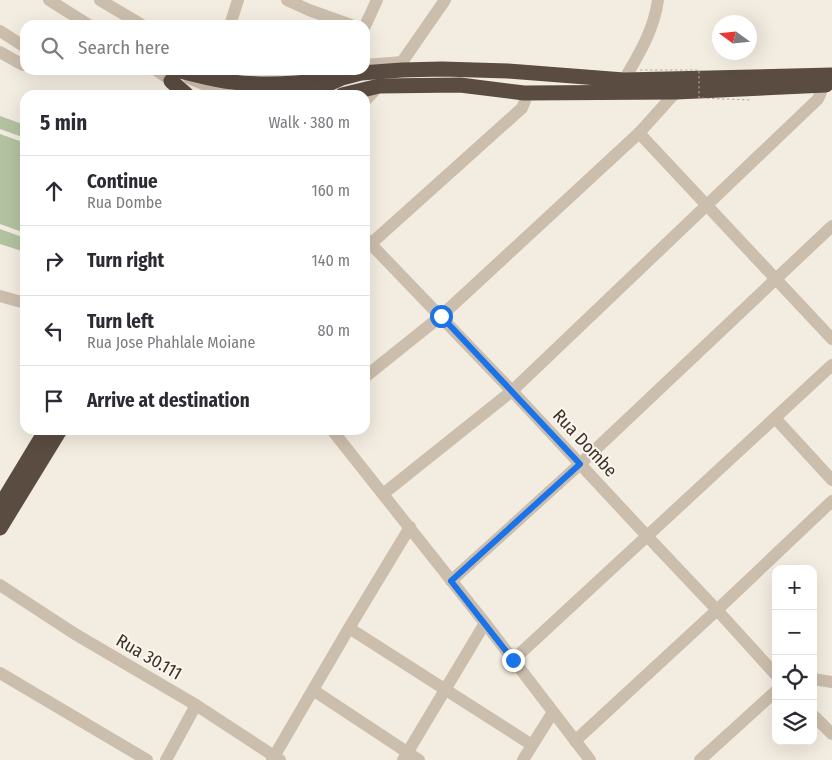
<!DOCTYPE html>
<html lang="en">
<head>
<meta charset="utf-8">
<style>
	:root { --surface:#fff; --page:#f7f7f7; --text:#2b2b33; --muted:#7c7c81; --line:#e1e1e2 }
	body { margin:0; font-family:"Fira Sans Condensed",sans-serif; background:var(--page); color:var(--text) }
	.controls { position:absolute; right:15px; bottom:15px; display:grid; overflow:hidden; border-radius:10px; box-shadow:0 5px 20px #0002 }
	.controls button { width:45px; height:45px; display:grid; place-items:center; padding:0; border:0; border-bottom:1px solid var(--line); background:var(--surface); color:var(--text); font:25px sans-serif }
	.compass { position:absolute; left:712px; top:15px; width:45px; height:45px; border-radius:50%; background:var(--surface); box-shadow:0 5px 20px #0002; rotate:285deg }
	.stop { position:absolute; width:15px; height:15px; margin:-11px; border:4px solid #1a73e8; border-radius:50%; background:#fff }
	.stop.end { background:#1a73e8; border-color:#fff; box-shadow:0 1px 5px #0008 }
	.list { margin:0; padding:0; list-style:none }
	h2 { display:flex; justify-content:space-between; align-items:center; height:65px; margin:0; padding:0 20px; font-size:21px }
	h2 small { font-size:16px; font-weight:400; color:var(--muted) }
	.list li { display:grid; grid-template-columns:32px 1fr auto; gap:15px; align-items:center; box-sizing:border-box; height:70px; padding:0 20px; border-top:1px solid var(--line) }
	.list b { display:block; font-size:19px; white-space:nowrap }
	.list p { margin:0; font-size:16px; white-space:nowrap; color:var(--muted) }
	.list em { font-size:16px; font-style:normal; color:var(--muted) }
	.icon { flex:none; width:28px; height:28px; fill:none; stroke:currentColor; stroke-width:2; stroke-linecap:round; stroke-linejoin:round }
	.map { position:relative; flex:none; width:832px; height:760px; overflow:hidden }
	.search { position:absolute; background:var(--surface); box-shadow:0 5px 20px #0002; left:20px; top:20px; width:350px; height:55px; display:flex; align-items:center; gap:12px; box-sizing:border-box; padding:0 18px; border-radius:15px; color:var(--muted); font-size:19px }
	.panel { position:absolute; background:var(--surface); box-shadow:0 5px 20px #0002; left:20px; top:90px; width:350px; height:345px; border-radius:15px }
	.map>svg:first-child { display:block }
	.green { fill:#b3c3a0 }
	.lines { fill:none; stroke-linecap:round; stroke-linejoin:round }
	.minor { stroke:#ccbeac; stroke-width:12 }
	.highway { stroke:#5b4c42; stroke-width:15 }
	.path-bridge { stroke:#b8a896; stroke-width:1; stroke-dasharray:2.5 2.5; stroke-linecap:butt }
	.route { stroke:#1a73e8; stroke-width:6 }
	.labels { text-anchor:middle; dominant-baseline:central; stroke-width:4; stroke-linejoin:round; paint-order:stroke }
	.street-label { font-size:18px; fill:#3a312b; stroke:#faf6ed }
</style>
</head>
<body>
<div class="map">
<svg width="832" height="760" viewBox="0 0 832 760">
	<rect width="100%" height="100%" fill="#f3ece0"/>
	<!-- green -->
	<g class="green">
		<path d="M0,116L25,125V138L0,129Z"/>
		<path d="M0,134L25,143V233L0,224Z"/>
		<path d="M0,229L25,238V252L0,244Z"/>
	</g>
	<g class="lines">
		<!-- minor -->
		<g class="minor">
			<path d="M49,0L89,25"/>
			<path d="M100,0L142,25"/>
			<path d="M287,0L309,10L351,25"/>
			<path d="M230,25L238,0"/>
			<path d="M365,26L377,0"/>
			<path d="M0,31L25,47"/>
			<path d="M0,52L23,65H25"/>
			<path d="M402,62L445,0"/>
			<path d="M365,65L402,62V70"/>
			<path d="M156,70L178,85"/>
			<path d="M189,78L229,95"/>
			<path d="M624,80C639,54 654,30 658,0"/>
			<path d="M365,101L379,86"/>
			<path d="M639,133L832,339"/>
			<path d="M365,238L512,391L647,536L717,610L776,675"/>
			<path d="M365,249L522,108L525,101L524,93"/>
			<path d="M0,296L25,303"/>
			<path d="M365,377L441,316L639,133L676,92"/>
			<path d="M775,418L832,480"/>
			<path d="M332,430L485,623L590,760"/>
			<path d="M383,494L512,391L818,99L821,92V85"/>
			<path d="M451,581L580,464L832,226"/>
			<path d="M0,585L75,634L196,705L280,760"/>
			<path d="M349,628L532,745"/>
			<path d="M513,660L832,365"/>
			<path d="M0,673L147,760"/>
			<path d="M813,679L832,682"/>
			<path d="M313,690L419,760"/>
			<path d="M813,715L832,734"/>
			<path d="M575,741L717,610L832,501"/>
			<path d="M166,760L196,705"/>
			<path d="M272,760L349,628L410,527"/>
			<path d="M403,760L485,623"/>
			<path d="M523,760L553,712"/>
			<path d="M700,760L776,691"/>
		</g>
		<!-- highway -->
		<g class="highway">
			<path d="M175,70C194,74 213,80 232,82C264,86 295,84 326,80"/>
			<path d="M171,81L187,95"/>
			<path d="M305,95L342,78L361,73L402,70L442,69L508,71L624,80L832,75"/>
			<path d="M342,95L379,86L460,85L524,93L676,92L826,85"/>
			<path d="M0,506L46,430"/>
			<path d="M0,528L60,430"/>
		</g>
		<!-- path-bridge -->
		<path class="path-bridge" d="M640,70H699V98L752,100"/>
	</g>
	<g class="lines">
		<!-- route -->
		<path class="route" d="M441,316L580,464L451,581L513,660"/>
	</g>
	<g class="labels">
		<!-- street labels -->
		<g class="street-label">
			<text transform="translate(585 443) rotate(47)">Rua Dombe</text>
			<text transform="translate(149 657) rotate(30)">Rua 30.111</text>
		</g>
	</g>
</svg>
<div class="controls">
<button>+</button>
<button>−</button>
<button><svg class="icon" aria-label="locate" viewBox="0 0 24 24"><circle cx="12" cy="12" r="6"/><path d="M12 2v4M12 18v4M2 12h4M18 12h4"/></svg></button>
<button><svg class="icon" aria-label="layers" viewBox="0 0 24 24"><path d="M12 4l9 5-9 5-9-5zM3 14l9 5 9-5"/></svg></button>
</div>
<svg class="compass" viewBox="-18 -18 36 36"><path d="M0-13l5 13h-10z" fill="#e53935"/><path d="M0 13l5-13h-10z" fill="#7c7c81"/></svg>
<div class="stop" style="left:441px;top:316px"></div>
<div class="stop end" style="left:513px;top:660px"></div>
<div class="search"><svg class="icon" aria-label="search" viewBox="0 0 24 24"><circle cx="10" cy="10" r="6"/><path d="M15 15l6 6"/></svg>Search here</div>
<section class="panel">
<h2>5 min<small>Walk · 380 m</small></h2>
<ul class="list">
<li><svg class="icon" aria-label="ahead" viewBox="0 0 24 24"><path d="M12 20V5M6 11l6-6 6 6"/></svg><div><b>Continue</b><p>Rua Dombe</p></div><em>160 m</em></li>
<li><svg class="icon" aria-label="right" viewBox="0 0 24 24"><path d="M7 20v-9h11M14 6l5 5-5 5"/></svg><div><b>Turn right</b></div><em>140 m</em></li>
<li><svg class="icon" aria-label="left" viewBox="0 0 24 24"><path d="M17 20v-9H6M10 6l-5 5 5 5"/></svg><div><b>Turn left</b><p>Rua Jose Phahlale Moiane</p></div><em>80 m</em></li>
<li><svg class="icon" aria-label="arrive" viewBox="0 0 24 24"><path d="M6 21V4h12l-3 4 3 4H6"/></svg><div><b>Arrive at destination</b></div></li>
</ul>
</section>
</div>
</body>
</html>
